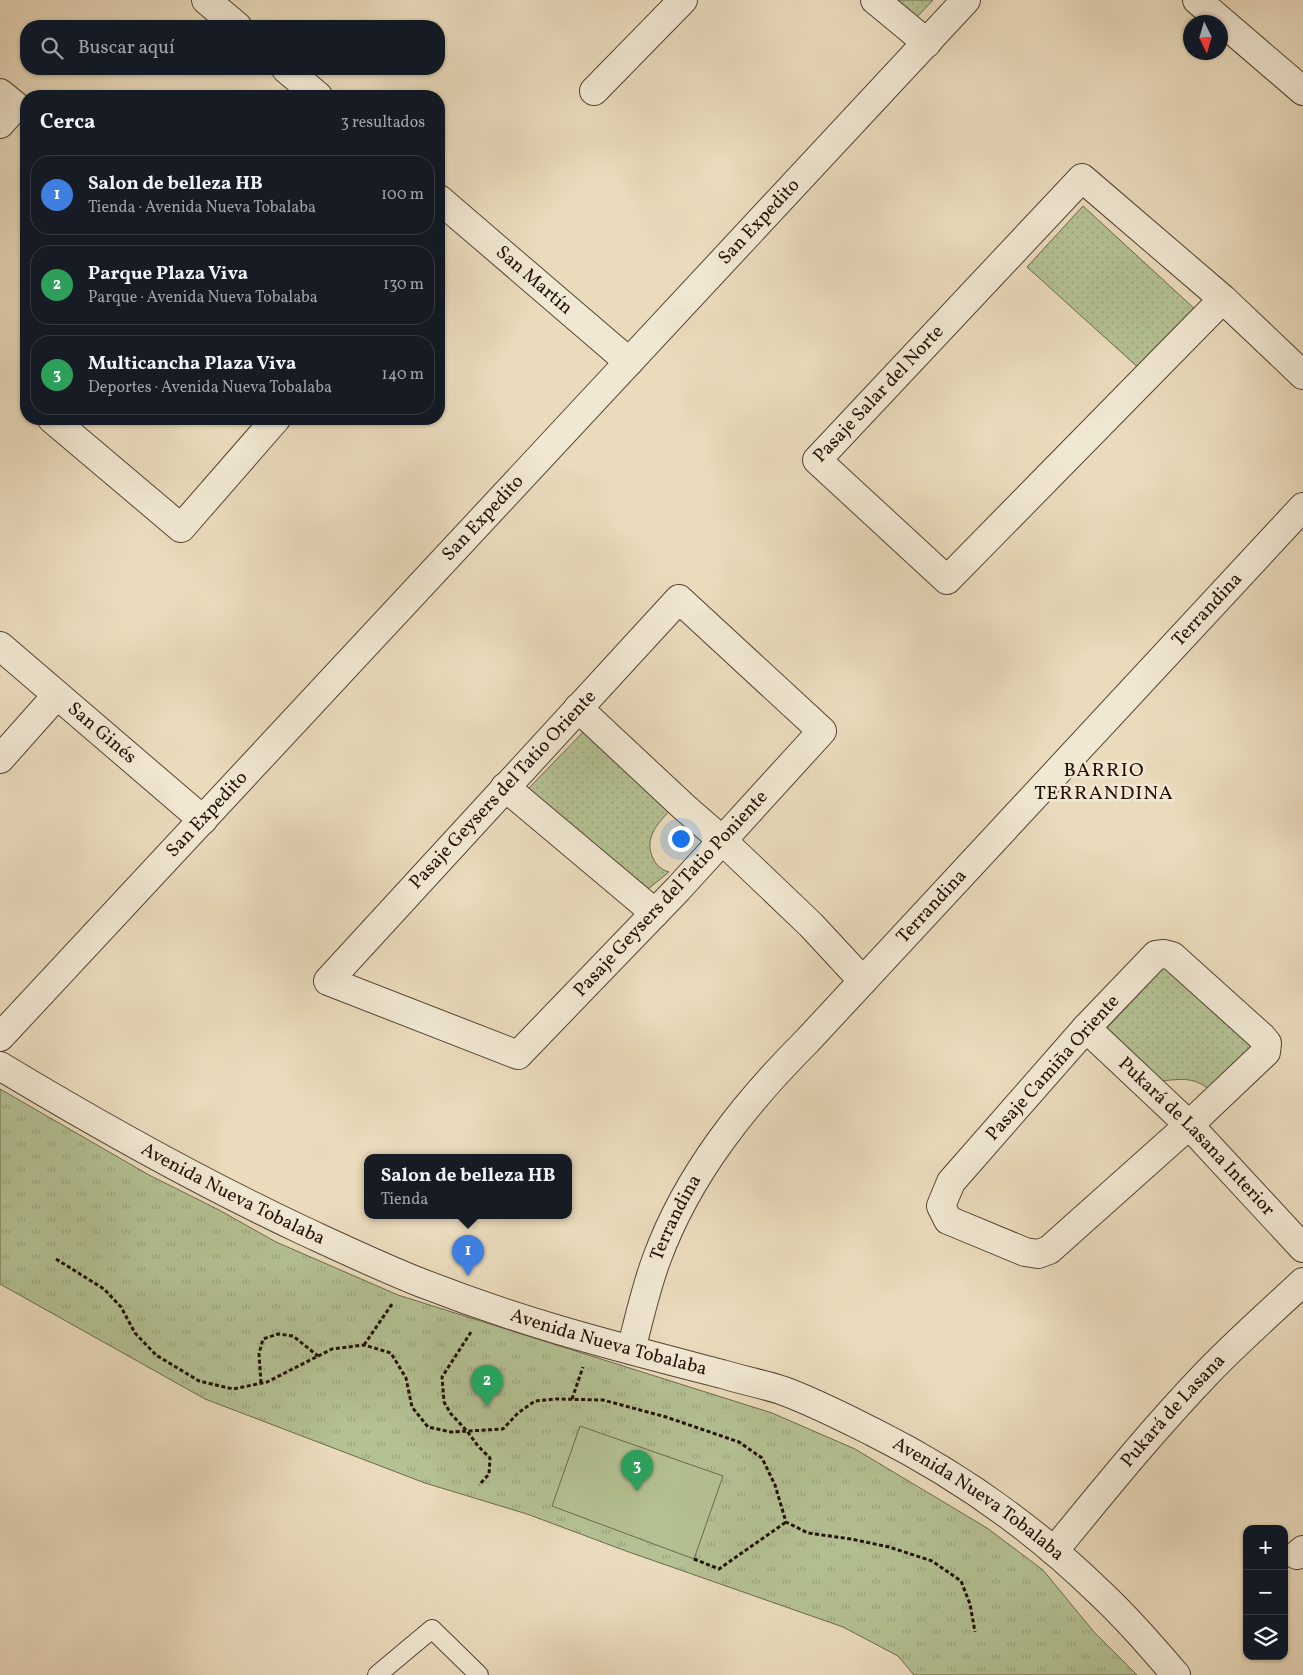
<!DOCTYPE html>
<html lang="es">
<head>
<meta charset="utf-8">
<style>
	:root { --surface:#171b24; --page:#242831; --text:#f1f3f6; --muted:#9ea1a6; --line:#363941; --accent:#c59692 }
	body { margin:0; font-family:Vollkorn,serif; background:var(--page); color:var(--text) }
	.controls { position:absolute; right:15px; bottom:15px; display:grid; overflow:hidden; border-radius:10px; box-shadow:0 1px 4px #0004 }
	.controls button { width:45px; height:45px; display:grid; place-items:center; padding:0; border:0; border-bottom:1px solid var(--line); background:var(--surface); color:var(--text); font:25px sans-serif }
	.compass { position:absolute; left:1183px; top:15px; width:45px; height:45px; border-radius:50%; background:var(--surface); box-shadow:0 1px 4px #0004; rotate:175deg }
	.you { position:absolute; left:680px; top:838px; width:18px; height:18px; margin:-12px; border:4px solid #fff; border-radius:50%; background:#1a73e8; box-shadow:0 0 0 8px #1a73e833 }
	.badge { display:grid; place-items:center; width:32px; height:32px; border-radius:50%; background:var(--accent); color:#fff; font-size:16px; font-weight:700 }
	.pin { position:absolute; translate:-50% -41px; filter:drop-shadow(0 1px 2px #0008) }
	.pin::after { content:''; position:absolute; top:26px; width:18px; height:15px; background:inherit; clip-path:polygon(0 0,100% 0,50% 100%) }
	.popup { position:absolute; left:364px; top:1154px; width:208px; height:65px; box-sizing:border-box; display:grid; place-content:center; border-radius:10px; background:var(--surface); filter:drop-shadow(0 1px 4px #0005); font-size:16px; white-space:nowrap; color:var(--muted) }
	.popup b { font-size:19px; color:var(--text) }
	.popup::after { content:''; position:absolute; left:50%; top:100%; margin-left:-10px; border:10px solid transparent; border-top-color:var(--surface) }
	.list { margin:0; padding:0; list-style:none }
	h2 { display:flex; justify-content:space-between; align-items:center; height:65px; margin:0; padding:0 20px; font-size:21px }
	h2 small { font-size:16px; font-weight:400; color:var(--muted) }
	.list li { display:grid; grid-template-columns:32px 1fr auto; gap:15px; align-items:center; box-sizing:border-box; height:80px; margin:0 10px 10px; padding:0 10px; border:1px solid var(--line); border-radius:20px }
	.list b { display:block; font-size:19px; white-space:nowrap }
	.list p { margin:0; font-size:16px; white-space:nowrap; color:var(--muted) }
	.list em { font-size:16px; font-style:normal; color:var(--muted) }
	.icon { flex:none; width:28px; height:28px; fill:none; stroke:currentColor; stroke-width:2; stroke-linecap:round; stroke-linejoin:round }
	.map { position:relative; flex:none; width:1303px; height:1675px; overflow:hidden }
	.search { position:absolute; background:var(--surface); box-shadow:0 1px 4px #0004; left:20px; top:20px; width:425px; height:55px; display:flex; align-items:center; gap:12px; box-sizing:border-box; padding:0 18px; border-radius:20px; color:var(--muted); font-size:19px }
	.panel { position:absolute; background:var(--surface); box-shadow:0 1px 4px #0004; left:20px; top:90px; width:425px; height:335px; border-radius:20px }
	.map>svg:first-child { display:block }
	.grass { fill:url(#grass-dots); stroke:#6c694d }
	.park { fill:url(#park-tufts); stroke:#6c694d }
	.garden { fill:#b4c193; stroke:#6c694d }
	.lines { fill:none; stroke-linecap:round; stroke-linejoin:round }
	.lane-casing { stroke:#554434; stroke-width:20 }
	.street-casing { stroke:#554434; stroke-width:30 }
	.path { stroke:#231107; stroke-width:3; stroke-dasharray:4 2.5; stroke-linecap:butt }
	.lane { stroke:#f1e8d3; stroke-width:18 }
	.street { stroke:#f1e8d3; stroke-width:28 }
	.labels { text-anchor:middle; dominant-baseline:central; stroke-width:5; stroke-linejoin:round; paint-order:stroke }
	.street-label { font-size:19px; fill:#231107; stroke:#f1e8d3 }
	.neighbourhood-label { font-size:20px; letter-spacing:1px; fill:#231107; stroke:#f1e8d3 }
</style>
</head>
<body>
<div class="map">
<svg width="1303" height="1675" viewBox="0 0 1303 1675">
	<defs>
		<pattern id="grass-dots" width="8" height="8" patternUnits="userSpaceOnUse" patternTransform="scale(1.25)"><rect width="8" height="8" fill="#b4c193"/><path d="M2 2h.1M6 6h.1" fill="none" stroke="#9aa57d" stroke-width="1.8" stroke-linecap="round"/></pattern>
		<pattern id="park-tufts" width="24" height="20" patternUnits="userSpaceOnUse" patternTransform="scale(1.25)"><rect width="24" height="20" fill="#b4c193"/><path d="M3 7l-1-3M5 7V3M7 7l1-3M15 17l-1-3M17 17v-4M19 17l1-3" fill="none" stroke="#9aa57d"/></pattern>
	</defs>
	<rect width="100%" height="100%" fill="#eadbbc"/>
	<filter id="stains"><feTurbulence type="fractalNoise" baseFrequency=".004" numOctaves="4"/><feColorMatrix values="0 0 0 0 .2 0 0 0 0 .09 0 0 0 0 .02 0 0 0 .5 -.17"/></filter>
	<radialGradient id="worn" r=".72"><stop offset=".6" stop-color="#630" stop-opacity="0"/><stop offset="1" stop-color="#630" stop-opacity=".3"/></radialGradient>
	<!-- grass -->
	<g class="grass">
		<path d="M892,0H933L914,20Z"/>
		<path d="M1083,206L1197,311L1142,371L1027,267Z"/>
		<path d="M588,727L673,807C660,821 644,836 652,856C655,864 661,870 669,872L648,889L528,789Z"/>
		<path d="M1170,961L1258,1045L1213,1093C1195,1076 1183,1079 1160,1081L1106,1029Z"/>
	</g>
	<!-- park -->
	<path class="park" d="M0,1089L149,1175L219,1210L276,1242L398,1295L772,1413L855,1449L987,1528L1043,1570L1094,1632L1137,1675H914L898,1656L843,1627L626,1551L527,1514L425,1483L205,1399L0,1284Z"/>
	<!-- garden -->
	<path class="garden" d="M580,1426L723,1476L694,1559L552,1506Z"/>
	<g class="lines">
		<!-- lane casing -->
		<g class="lane-casing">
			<path id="lane" d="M377,1675L432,1629L479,1675"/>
		</g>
		<!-- street casing -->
		<g class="street-casing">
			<g id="street">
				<path d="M206,0L237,26"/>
				<path d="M875,0L927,43"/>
				<path d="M1197,0L1303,91"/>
				<path d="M286,69L318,96"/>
				<path d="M594,91L683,0"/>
				<path d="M0,93L16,106L0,124"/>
				<path id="s1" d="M439,199L629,362"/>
				<path id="s2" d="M1223,299L947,580L817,460L1082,178L1223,299L1303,375"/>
				<path d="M52,419L181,528L276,419"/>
				<path d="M679,599L822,731L678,889L518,1055L328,981Z"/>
				<path id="s3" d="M0,646L203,820"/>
				<path d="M578,708L684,807L723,841L811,925L863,981"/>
				<path d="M0,759L57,695"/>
				<path d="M505,787L655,913"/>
				<path d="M1164,954L1172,956L1262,1037L1267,1043L1266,1052L1189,1125L1049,1250L1038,1254L1025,1252L948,1220L941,1206L951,1182L1086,1028L1156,955Z"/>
				<path id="s4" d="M1086,1028L1189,1125L1303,1248"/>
				<path id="s5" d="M0,1037L966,0"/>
				<path id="s6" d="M0,1066C98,1125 198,1181 302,1230C341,1248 379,1266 419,1282C465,1300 512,1316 559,1330C613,1346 668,1360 722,1374C742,1380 762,1384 781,1390C812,1401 843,1417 873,1432C955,1473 1032,1527 1098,1591C1126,1617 1151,1646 1176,1675"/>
				<path id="s7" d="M631,1350C639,1319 646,1287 657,1258C688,1174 745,1103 808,1040L1303,507"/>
				<path id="s8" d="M1054,1551C1104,1490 1154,1428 1209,1371C1239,1340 1272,1311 1303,1282"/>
				<path d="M1297,1555L1303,1550"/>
			</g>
		</g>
		<!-- path -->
		<g class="path">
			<path d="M56,1259L104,1289L121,1307L135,1333L156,1355L199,1381L233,1389L267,1382L332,1349L364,1345L391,1353L406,1378L412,1407L428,1427L451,1432L503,1429L518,1413L535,1401L556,1399L603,1400L666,1417L739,1442L762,1458L775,1485L786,1522L808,1533L851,1539L889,1547L932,1561L961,1581L970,1604L975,1632"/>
			<path d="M471,1332L442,1377L444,1402L451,1414L467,1431L478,1446L490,1458L489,1474L479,1485"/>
			<path d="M364,1345L392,1304"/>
			<path d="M261,1383L259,1354L263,1339L278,1334L293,1336L318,1356"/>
			<path d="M572,1399L583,1367"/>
			<path d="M694,1559L719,1569L786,1522"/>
		</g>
		<!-- lane -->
		<use href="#lane" class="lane"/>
		<!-- street -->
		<use href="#street" class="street"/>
	</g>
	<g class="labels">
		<!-- street labels -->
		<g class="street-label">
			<text stroke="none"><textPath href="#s5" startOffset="1114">San Expedito</textPath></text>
			<text stroke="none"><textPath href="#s1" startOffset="125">San Martín</textPath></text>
			<text stroke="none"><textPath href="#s2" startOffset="661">Pasaje Salar del Norte</textPath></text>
			<text stroke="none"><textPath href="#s5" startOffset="709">San Expedito</textPath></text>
			<text stroke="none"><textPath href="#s7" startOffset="950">Terrandina</textPath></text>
			<text stroke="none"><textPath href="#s3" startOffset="134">San Ginés</textPath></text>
			<text transform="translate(503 790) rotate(-47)">Pasaje Geysers del Tatio Oriente</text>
			<text stroke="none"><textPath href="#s5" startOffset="304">San Expedito</textPath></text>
			<text transform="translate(671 894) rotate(-47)">Pasaje Geysers del Tatio Poniente</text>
			<text stroke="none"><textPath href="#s7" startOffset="545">Terrandina</textPath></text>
			<text transform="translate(1053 1068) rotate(-48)">Pasaje Camiña Oriente</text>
			<text stroke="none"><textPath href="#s4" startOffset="155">Pukará de Lasana Interior</textPath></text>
			<text stroke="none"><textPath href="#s6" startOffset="266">Avenida Nueva Tobalaba</textPath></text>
			<text stroke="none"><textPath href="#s7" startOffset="140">Terrandina</textPath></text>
			<text stroke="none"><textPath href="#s6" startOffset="671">Avenida Nueva Tobalaba</textPath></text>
			<text stroke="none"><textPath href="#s8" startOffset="184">Pukará de Lasana</textPath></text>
			<text stroke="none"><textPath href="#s6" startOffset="1076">Avenida Nueva Tobalaba</textPath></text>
		</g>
		<!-- neighbourhood labels -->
		<g class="neighbourhood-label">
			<text x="1104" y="771">BARRIO<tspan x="1104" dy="23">TERRANDINA</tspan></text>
		</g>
	</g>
	<rect width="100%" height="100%" filter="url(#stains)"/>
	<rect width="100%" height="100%" fill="url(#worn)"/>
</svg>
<div class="controls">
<button>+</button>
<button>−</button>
<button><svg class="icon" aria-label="layers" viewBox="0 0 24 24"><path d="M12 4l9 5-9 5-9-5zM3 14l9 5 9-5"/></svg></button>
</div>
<svg class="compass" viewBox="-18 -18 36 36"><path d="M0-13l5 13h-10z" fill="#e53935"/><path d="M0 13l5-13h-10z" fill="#9ea1a6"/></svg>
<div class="you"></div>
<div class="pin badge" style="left:468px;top:1276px;background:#3f7fe0">1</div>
<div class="popup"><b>Salon de belleza HB</b>Tienda</div>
<div class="pin badge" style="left:487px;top:1406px;background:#2e9e5b">2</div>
<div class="pin badge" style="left:637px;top:1491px;background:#2e9e5b">3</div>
<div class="search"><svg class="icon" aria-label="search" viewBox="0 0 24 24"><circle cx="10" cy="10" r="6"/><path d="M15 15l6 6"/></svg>Buscar aquí</div>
<section class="panel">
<h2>Cerca<small>3 resultados</small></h2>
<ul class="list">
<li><span class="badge" style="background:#3f7fe0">1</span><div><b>Salon de belleza HB</b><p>Tienda · Avenida Nueva Tobalaba</p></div><em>100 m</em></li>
<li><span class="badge" style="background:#2e9e5b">2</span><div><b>Parque Plaza Viva</b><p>Parque · Avenida Nueva Tobalaba</p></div><em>130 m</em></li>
<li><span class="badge" style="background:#2e9e5b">3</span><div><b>Multicancha Plaza Viva</b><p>Deportes · Avenida Nueva Tobalaba</p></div><em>140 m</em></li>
</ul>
</section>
</div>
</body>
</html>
